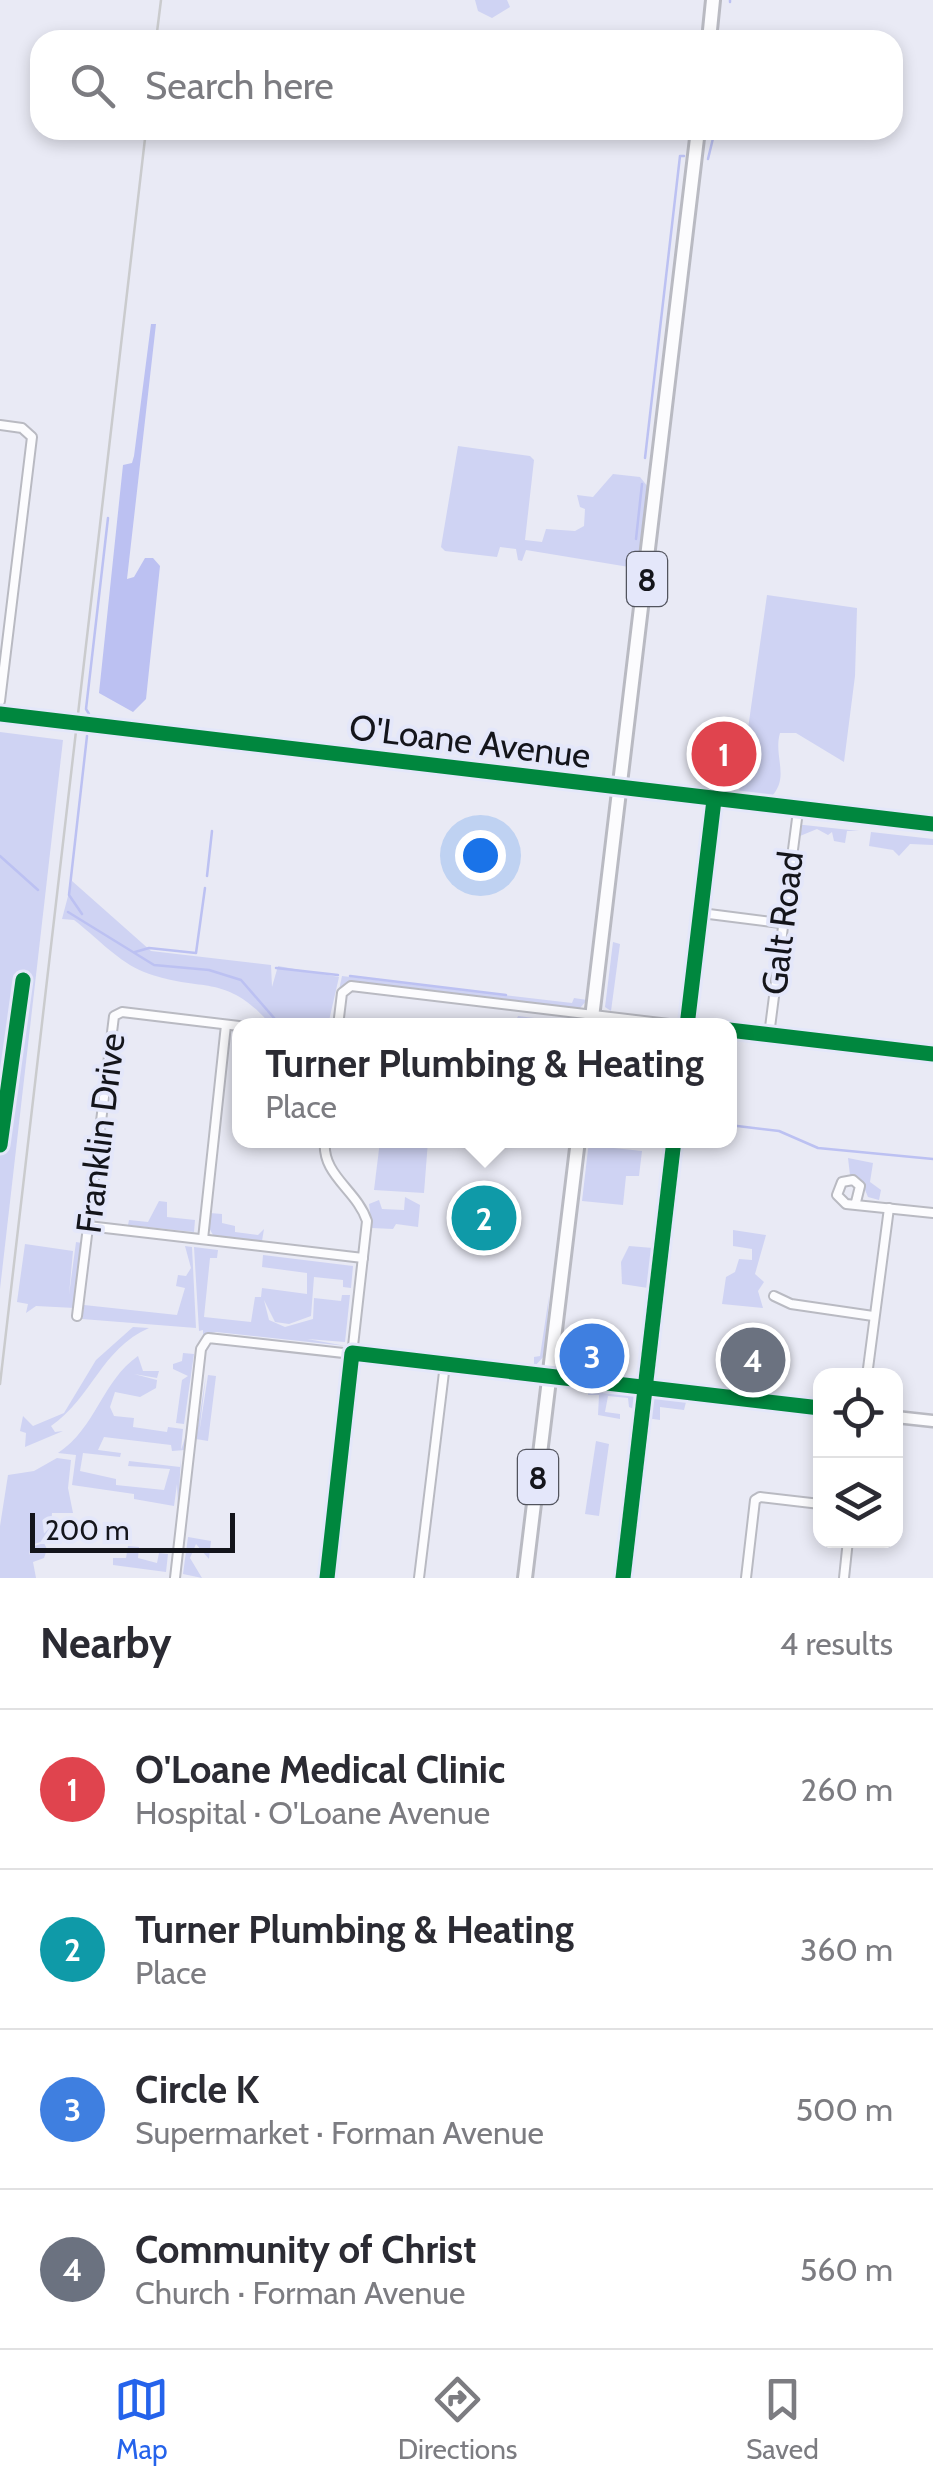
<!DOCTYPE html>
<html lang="en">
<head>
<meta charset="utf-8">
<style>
	:root { --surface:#fff; --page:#f7f7f7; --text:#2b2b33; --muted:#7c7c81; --line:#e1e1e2; --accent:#2563eb }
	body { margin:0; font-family:Cabin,sans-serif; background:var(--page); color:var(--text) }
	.controls { position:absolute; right:30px; bottom:30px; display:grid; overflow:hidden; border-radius:20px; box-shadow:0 5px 15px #0003 }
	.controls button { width:90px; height:90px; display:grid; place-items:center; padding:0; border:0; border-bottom:2px solid var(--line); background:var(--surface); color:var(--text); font:50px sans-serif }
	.scale { position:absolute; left:30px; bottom:25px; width:205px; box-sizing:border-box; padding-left:10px; border:5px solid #14151b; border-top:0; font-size:28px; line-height:35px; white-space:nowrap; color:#14151b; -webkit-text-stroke:8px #e4e7fa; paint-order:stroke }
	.you { position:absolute; left:480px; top:855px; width:35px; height:35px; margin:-25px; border:8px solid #fff; border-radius:50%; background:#1a73e8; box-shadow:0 0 0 15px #1a73e833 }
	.badge { display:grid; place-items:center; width:65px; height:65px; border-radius:50%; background:var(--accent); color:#fff; font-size:32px; font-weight:700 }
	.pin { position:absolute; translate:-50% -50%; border:5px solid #fff; box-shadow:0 2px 10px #0006 }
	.popup { position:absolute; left:232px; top:1018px; width:505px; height:130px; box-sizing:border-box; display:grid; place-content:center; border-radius:20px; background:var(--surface); filter:drop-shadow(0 2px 8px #0005); font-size:32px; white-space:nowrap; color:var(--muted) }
	.popup b { font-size:38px; color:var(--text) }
	.popup::after { content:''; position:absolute; left:50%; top:100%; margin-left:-20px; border:20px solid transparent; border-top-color:var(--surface) }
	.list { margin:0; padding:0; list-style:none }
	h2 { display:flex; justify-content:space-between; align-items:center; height:130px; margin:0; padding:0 40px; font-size:42px }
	h2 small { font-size:32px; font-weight:400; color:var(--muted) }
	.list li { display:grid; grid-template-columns:65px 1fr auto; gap:30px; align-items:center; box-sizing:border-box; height:160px; padding:0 40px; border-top:2px solid var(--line) }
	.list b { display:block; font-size:38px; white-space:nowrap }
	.list p { margin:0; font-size:32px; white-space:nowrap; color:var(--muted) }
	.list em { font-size:32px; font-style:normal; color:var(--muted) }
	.icon { flex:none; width:55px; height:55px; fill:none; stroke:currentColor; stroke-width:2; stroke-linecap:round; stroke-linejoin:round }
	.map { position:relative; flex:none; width:933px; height:1578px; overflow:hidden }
	.search { position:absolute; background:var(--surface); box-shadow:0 5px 15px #0003; left:30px; right:30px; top:30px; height:110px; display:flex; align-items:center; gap:25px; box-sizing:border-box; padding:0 35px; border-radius:30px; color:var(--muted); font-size:38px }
	.sheet { height:770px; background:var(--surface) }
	nav { display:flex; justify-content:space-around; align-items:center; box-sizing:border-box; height:140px; border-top:2px solid var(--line); background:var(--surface); font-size:28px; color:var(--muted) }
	nav a { display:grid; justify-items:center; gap:5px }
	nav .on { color:var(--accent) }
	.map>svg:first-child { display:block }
	.green { fill:#cfd3f3 }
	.water { fill:#bcc1f2 }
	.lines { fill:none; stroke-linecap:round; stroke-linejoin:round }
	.stream { stroke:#bcc1f2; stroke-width:2.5 }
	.minor-casing { stroke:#b9bac2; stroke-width:12 }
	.tertiary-casing { stroke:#b9bac2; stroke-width:15 }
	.secondary-casing { stroke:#b9bac2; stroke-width:16 }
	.primary-casing { stroke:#b9bac2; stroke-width:18 }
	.minor { stroke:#fcfcfe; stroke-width:8 }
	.tertiary { stroke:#fcfcfe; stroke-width:10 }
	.secondary { stroke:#fcfcfe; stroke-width:11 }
	.primary { stroke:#fcfcfe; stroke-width:12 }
	.rail { stroke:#cacbcd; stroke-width:2.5 }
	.cycleway-casing { stroke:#e4e7fa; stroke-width:21 }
	.cycleway { stroke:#00873e; stroke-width:15 }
	.labels { text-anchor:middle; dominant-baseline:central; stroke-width:8; stroke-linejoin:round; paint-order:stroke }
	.shield { fill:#e4e7fa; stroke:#52545e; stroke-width:2.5 }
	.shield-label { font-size:32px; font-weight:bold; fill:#14151b }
	.street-label { font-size:35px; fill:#14151b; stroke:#e4e7fa }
</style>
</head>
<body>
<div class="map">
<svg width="933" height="1578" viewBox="0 0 933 1578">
	<rect width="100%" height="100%" fill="#e9eaf5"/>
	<!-- green -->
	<g class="green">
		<path d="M475,0H507L510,7L492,18L478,11Z"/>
		<path d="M458,446L530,456L534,460L525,540L542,542L546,529L575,531L584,526L585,509L580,507L577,495L593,497L613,474L640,477L648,487L640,565L629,567L526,550L522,561L518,560L516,549L500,547L497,557L445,551L441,547Z"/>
		<path d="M767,595L857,608L855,676L844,762L796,733H780C773,757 791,778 770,798L739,792Z"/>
		<path d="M0,732L63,740L0,1289Z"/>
		<path d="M802,825H804L859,831H847L845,843L834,841L832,832L828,835L817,829L800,836Z"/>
		<path d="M871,832L933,839V845L910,844L899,856L893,850L869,846Z"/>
		<path d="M72,881L151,951L271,965L272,987L278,966L339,977L328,1025H271C225,971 201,994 144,972C120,963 95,936 74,920L62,919Z"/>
		<path d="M613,942L620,944L611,1011L605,1007Z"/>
		<path d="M342,976L572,1003L574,998L587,1000L580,1008L355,981L339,990Z"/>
		<path d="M518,1016L583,1024L584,1025H514Z"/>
		<path d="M380,1141H428L424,1193L374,1190Z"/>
		<path d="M589,1141L595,1146L642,1151L639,1176H626L623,1205L582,1201Z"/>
		<path d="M848,1158L873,1163L870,1182L881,1190L879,1200L868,1197L863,1185L850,1175Z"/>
		<path d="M405,1197L420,1205L418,1227L396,1224L393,1229L372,1228L369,1204L379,1200L382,1209L404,1210Z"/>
		<path d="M159,1201L167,1202V1217L195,1220L194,1232L128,1225L129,1220L148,1222Z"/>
		<path d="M210,1213L222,1214V1223L235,1226V1232L258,1235L264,1229L262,1241L213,1235L208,1226Z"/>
		<path d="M733,1230L766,1235L755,1274L764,1282L758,1291L763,1308L722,1304L726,1277L735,1272L739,1259L752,1260V1249L733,1246Z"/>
		<path d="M76,1242L82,1243L75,1308L36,1306L26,1313L28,1304L17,1302L25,1244L73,1251L69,1295Z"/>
		<path d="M185,1246L192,1247L196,1328L82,1319L84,1305L177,1315L185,1288L176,1286L178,1275L186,1276L191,1268Z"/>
		<path d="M629,1246L653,1248L648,1288L622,1284L621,1262Z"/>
		<path d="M194,1247L218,1250L217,1258H210L204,1317L251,1322L255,1297H261L262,1288L307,1294V1273L262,1267L263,1255L353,1266L351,1288L343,1287V1280L314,1277L311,1316L289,1324L275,1322L264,1300L269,1320L285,1327L313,1319L314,1298L341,1301L342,1295H350L345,1342L307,1339L346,1346L216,1332L203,1335V1330L199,1331Z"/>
		<path d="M549,1296L545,1355L534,1367V1357L540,1356Z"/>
		<path d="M133,1327L149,1328C101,1349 92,1398 51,1426L55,1432L63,1431L25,1447L26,1433L20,1431L23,1416L33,1426L64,1413L96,1360Z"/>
		<path d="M780,1341L773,1394L732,1389L734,1350L745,1352L743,1371L760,1372L763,1349Z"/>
		<path d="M183,1353L194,1354L184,1424L176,1423L182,1380L188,1376L173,1369V1364L182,1361Z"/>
		<path d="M138,1356L143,1371H159L157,1378L134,1374L157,1380L156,1388L140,1397L115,1392L110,1407L114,1416L134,1418L133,1427L167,1432L168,1427L183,1429L181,1450L188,1429L185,1450L172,1451L171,1445L104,1437L98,1450L121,1453L120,1457L83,1453L80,1471L116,1479V1485L164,1490L170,1469L128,1466L129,1461L180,1467L181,1459L178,1506L177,1484L174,1506L134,1499V1494L72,1485L76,1455L58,1453C96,1428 102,1381 138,1356Z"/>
		<path d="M206,1375L199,1434L208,1375L216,1376L208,1441L196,1439Z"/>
		<path d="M589,1387L636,1392V1410L629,1407L628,1398L608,1396L605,1412L620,1414V1419L598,1415L599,1395H588Z"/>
		<path d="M654,1398L686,1402L684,1410L660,1407V1420L646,1418L648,1402L650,1414Z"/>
		<path d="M596,1441L609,1444L599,1516L585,1514Z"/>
		<path d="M57,1458L71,1460L68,1488L73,1513H52L50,1539L31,1545L29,1555L34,1546L44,1543L47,1549L44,1558L33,1562L36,1578H0V1526L8,1475L34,1471Z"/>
		<path d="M188,1537L211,1541L209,1559L196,1544L190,1558L202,1578L183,1574Z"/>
		<path d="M128,1546L139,1547L138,1558L157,1563L159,1553L168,1554L166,1572L113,1565V1558H126Z"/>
	</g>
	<!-- water -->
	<path class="water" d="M151,324H156L127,579L134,577L145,558H153L160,566L146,699L133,712L99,693L123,465L132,463L134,456Z"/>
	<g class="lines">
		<!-- stream -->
		<g class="stream">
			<path d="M730,2V0"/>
			<path d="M708,159L715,130"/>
			<path d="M645,458L680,156H684"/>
			<path d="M636,539L642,484"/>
			<path d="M89,714L86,709L108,518"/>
			<path d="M0,856L38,890"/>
			<path d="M207,876L212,831"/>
			<path d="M68,912L154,965L209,970L241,980L281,1026"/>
			<path d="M82,914L69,895L87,736"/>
			<path d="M135,952L149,948L196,953L205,888"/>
			<path d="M276,968L338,975"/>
			<path d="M350,976L506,995"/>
			<path d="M729,1125L779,1131L818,1148L933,1159"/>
		</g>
		<!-- minor casing -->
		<g class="minor-casing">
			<g id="minor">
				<path d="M0,425L22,428L32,437L0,701"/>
				<path d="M701,913L780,923"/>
				<path d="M338,1026L342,993L351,986L686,1026"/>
				<path d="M687,1026L714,800"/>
				<path d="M729,1030L933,1054"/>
				<path d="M769,1035L798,811"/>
				<path d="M325,1140C321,1175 357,1190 367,1221L327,1578"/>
				<path d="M856,1202L860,1186L853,1180L842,1182L837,1195L846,1204L933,1213"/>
				<path d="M88,1226L363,1258"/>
				<path d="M203,1239L226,1025"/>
				<path d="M774,1296L791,1304L873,1316"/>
				<path d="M77,1316L114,1016L122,1012L239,1026"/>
				<path d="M867,1376L889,1208"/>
				<path d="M175,1578L201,1349L208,1338L551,1376"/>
				<path d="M419,1578L445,1364"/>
				<path d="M623,1578L674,1140"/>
				<path d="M746,1578L755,1500L760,1497L820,1504"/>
				<path d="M844,1578L848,1540"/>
			</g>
		</g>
		<!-- tertiary casing -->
		<g class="tertiary-casing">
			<g id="tertiary">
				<path d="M0,714L622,789"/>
				<path d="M551,1376L820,1408"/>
				<path d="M896,1417L933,1421"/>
			</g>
		</g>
		<!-- secondary casing -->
		<g class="secondary-casing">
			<path id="secondary" d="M622,789L933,824"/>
		</g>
		<!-- primary casing -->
		<g class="primary-casing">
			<g id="primary">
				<path d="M709,40L713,0"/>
				<path d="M591,1026L698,130"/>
				<path d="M525,1578L578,1140"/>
			</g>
		</g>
		<!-- minor -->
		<use href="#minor" class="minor"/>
		<!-- tertiary -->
		<use href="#tertiary" class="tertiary"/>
		<!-- secondary -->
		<use href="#secondary" class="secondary"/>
		<!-- primary -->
		<use href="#primary" class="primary"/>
		<!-- rail -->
		<g class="rail">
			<path d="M156,40L161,0"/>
			<path d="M0,1384L146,130"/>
		</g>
		<!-- cycleway casing -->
		<g class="cycleway-casing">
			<g id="cycleway">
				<path d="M0,714L933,824"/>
				<path d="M687,1026L714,800"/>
				<path d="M729,1030L933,1054"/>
				<path d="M0,1145L23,980"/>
				<path d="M327,1578L352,1353L820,1408"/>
				<path d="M623,1578L674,1140"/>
			</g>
		</g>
		<!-- cycleway -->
		<use href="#cycleway" class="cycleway"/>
	</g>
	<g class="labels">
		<!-- shield labels -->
		<g class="shield">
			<rect x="627" y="552" width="40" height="54" rx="8"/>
			<rect x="518" y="1450" width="40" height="54" rx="8"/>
		</g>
		<g class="shield-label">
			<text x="647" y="579">8</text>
			<text x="538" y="1477">8</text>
		</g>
		<!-- street labels -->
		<g class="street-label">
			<text transform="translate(470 741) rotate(7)">O'Loane Avenue</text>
			<text transform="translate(782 923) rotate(-83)">Galt Road</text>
			<text transform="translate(100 1133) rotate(-83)">Franklin Drive</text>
		</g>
	</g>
</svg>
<div class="controls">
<button><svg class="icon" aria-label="locate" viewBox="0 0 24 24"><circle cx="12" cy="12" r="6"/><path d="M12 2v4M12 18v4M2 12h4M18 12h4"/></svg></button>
<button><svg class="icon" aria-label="layers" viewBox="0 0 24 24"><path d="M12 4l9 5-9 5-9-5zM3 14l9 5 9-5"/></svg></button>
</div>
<div class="scale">200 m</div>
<div class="you"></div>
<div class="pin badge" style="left:724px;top:754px;background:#e0444e">1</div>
<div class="pin badge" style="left:484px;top:1218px;background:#0f9aa8">2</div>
<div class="popup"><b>Turner Plumbing &amp; Heating</b>Place</div>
<div class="pin badge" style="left:592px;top:1356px;background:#3f7fe0">3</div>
<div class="pin badge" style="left:753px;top:1360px;background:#6b7280">4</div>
<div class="search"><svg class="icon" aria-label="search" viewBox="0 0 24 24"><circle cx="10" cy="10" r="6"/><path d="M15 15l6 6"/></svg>Search here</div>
</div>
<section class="sheet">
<h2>Nearby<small>4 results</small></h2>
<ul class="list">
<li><span class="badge" style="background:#e0444e">1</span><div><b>O'Loane Medical Clinic</b><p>Hospital · O'Loane Avenue</p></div><em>260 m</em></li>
<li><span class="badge" style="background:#0f9aa8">2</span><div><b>Turner Plumbing &amp; Heating</b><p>Place</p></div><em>360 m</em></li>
<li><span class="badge" style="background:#3f7fe0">3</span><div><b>Circle K</b><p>Supermarket · Forman Avenue</p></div><em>500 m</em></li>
<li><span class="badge" style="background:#6b7280">4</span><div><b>Community of Christ</b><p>Church · Forman Avenue</p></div><em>560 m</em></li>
</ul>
</section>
<nav>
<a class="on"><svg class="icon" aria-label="map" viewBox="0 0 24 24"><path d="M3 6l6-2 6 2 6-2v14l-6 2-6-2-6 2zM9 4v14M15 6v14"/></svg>Map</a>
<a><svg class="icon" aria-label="directions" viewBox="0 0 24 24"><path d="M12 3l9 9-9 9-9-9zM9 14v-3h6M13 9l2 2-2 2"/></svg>Directions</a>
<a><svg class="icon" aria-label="saved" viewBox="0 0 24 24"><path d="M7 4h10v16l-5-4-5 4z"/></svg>Saved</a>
</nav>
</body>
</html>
